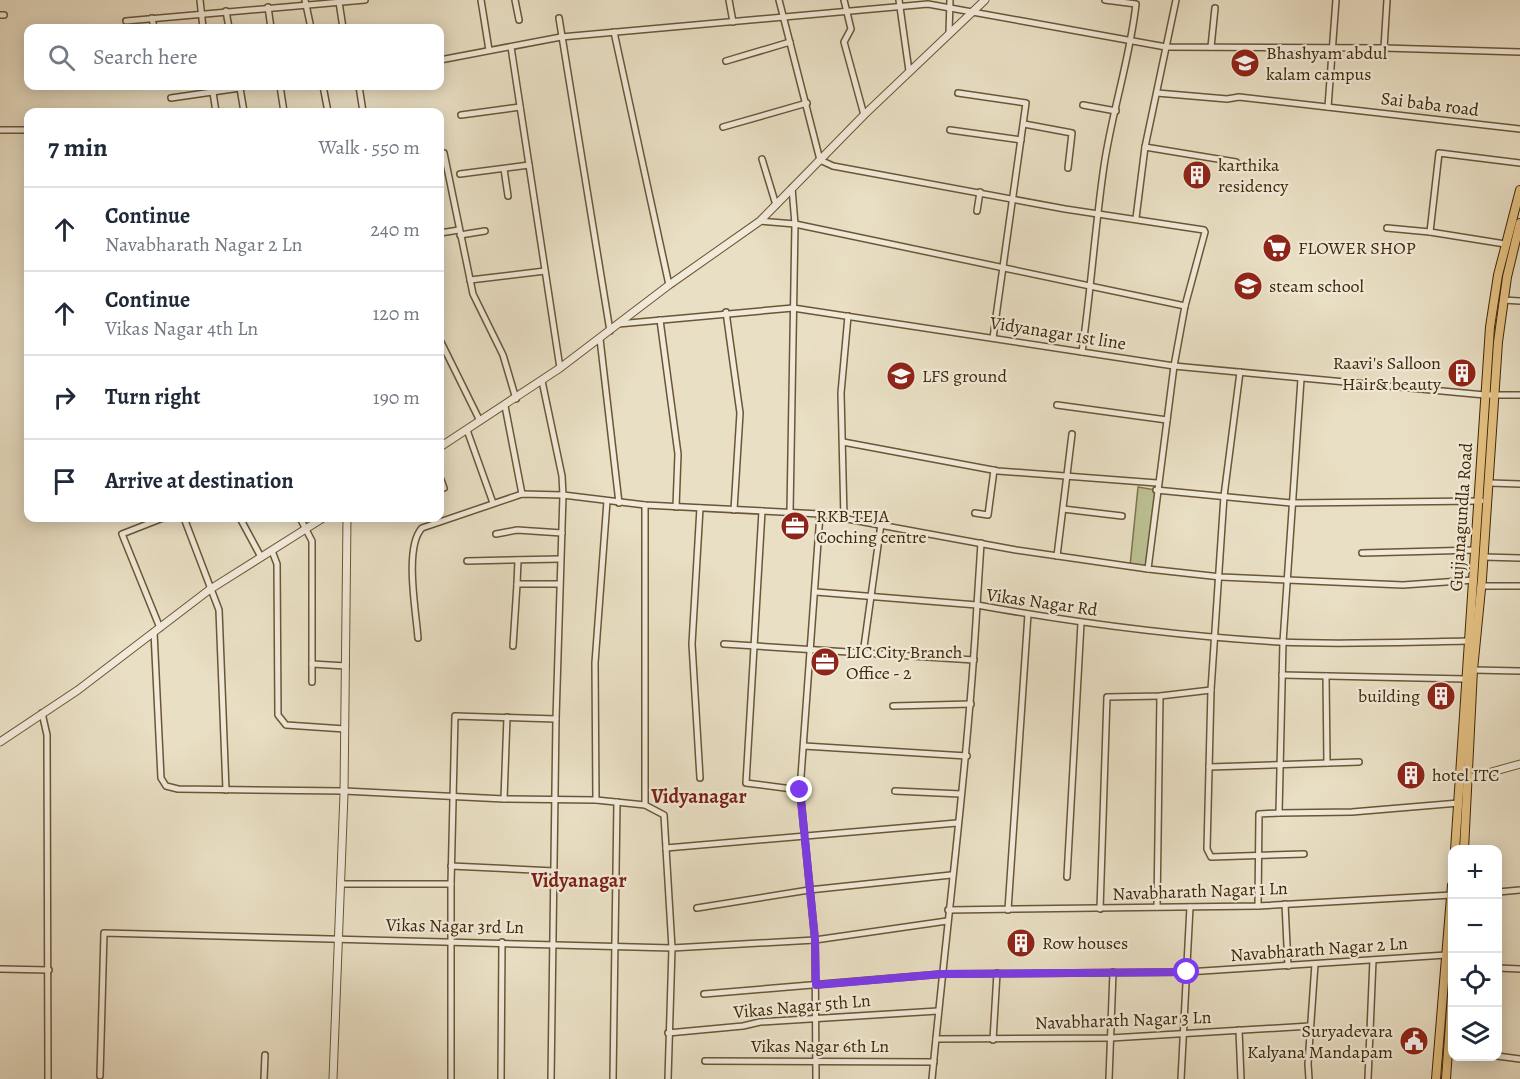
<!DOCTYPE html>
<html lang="en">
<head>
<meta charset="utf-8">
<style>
	:root { --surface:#fff; --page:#f6f6f7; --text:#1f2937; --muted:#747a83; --line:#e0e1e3 }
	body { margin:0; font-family:Alegreya,serif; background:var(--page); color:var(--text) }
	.controls { position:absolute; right:18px; bottom:18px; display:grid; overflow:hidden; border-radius:12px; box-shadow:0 3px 15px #0003 }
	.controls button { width:54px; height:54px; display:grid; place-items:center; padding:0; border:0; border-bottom:2px solid var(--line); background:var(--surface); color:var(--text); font:30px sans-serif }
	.stop { position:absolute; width:18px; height:18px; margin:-14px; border:4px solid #7c3aed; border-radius:50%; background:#fff }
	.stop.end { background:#7c3aed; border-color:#fff; box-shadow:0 2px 6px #0008 }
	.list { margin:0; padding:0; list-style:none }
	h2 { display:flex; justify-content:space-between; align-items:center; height:78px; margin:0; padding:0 24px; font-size:26px }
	h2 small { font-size:20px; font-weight:400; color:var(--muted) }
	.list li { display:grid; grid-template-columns:39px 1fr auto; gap:18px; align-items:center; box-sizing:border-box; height:84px; padding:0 24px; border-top:2px solid var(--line) }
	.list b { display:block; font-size:22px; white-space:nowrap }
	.list p { margin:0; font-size:20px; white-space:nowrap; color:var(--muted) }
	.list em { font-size:20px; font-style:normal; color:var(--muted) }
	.icon { flex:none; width:33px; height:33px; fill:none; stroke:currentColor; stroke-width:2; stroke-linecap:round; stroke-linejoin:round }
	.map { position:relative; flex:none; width:1520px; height:1079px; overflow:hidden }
	.search { position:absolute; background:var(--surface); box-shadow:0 3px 15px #0003; left:24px; top:24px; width:420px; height:66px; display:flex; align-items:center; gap:15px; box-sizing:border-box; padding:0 21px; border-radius:12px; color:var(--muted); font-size:22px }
	.panel { position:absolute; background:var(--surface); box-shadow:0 3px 15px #0003; left:24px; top:108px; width:420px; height:414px; border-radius:12px }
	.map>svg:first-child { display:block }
	.green { fill:#bbc091; stroke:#7d744c; stroke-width:1.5 }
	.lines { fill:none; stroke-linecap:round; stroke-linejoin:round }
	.minor-casing { stroke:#6a5636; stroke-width:8 }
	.tertiary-casing { stroke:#6a5636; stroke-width:9 }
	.primary-casing { stroke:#3f2807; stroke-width:10 }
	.minor { stroke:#f1ead9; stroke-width:5 }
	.tertiary { stroke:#f1ead9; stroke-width:7 }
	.primary { stroke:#e4c082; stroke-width:8 }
	.route { stroke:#7c3aed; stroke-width:8 }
	.labels { text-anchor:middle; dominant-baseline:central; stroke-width:4.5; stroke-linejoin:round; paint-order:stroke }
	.poi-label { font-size:18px; fill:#3f2807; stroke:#f1ead9; text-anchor:start }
	.street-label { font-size:18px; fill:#3f2807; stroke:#f1ead9 }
	.neighbourhood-label { font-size:20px; font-weight:bold; fill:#7a1f14; stroke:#f1ead9 }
</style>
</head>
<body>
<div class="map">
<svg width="1520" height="1079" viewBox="0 0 1520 1079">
	<rect width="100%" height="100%" fill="#e9dfc4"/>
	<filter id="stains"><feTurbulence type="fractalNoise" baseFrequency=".00333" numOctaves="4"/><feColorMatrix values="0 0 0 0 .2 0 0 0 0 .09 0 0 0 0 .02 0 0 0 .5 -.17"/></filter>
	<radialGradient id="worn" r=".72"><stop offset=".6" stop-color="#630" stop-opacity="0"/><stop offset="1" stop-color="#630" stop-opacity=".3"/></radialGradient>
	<!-- green -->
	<path class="green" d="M1138,487L1156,490L1148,569L1130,566Z"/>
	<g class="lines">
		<!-- minor casing -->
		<g class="minor-casing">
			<g id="minor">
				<path d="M200,0L203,28"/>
				<path d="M305,0L311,28"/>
				<path d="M481,0L489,50"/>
				<path d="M515,0L519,20"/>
				<path d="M729,0L733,22"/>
				<path d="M779,0L820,160L833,166L1065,209L1204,230L1205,232L1185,306L1174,366L1148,569L1221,577L1403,585L1474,580"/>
				<path d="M844,0L851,29L844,42L864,115"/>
				<path d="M899,0L909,71"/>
				<path d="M339,2L343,28"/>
				<path d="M268,7L271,28"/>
				<path d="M226,11L229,28"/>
				<path d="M0,15H4"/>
				<path d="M152,18L154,28"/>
				<path d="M559,18L610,331"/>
				<path d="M126,21L365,0"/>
				<path d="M614,32L669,285"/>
				<path d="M949,34L950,0"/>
				<path d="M511,47L560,368"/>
				<path d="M1211,47L1215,8"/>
				<path d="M1384,48L1387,0"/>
				<path d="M440,60L561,37L928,4L1166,47L1384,48L1520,52"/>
				<path d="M726,61L790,42"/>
				<path d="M212,86L216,112"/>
				<path d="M280,86L284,112"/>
				<path d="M323,86L328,112"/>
				<path d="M359,86L363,112"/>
				<path d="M958,93L1026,103L993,338"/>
				<path d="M1157,93L1227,99L1239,97L1520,129"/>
				<path d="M171,98L240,88L244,112"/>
				<path d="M1083,105L1116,111"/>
				<path d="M1328,107L1336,0"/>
				<path d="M461,115L520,107"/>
				<path d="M1024,124L1072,133L1068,168"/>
				<path d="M723,127L807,103"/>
				<path d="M0,130H28"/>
				<path d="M950,130L1021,140"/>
				<path d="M1145,147L1236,162"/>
				<path d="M444,153L473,294L503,355L516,399"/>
				<path d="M762,159L776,205"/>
				<path d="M504,169L508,196"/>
				<path d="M460,174L529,165"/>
				<path d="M977,211L980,192"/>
				<path d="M1136,218L1145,147L1176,0"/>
				<path d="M760,221L795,224L1185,306"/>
				<path d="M1387,228L1430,232"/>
				<path d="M440,233L459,230"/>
				<path d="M460,235L485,231"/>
				<path d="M1505,244L1430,232L1439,153L1520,163"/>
				<path d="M470,280L545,271"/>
				<path d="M1503,300L1520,301"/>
				<path d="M726,312L740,413L734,510"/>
				<path d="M660,320L678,454L676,507"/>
				<path d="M618,324L793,308L1174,366L1485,395H1520"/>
				<path d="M600,339L619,503"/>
				<path d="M440,340L480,421"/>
				<path d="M1082,352C1091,290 1095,227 1104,166C1112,111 1130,59 1136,4L1105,0"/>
				<path d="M1240,372L1224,496L1211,690L1207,849L1211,857L1304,854"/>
				<path d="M542,381L562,476L563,495L556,719L551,1079"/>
				<path d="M1057,405L1167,420"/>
				<path d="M505,406L522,494"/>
				<path d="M467,430L493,503"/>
				<path d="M843,442L998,471L1157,483"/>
				<path d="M440,477L444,488"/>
				<path d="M1490,483L1520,484"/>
				<path d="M1156,490L1291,503L1481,501"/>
				<path d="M645,505V805L664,815L672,948L668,1079"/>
				<path d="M700,508L692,644L700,778"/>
				<path d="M1063,509L1122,516"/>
				<path d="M762,511L746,783L800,790"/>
				<path d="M790,512L795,224L792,188"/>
				<path d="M975,513L988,515L994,470"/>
				<path d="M820,514L1016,550L1148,569"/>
				<path d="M184,518L219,610L226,790"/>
				<path d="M240,518L261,557"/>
				<path d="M300,518L312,541V682"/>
				<path d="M844,518L841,393L848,316"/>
				<path d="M496,534L517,530L562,533"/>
				<path d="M272,551L277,564L278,715L286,725L345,729"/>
				<path d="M1362,553L1476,550"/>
				<path d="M1057,556L1072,434"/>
				<path d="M1484,557L1520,558"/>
				<path d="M467,561L560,559"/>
				<path d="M517,584L518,560"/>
				<path d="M1482,586H1520"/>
				<path d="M816,592L977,605L981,543"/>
				<path d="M160,628L122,534L163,518"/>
				<path d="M154,632L161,778L166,786L178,789L344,791L504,799L596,800L645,805"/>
				<path d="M418,638C416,611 404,547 422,528L522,494L563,495L645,505L820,514L800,790L815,940L816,1079"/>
				<path d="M724,644L974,660"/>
				<path d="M513,646L517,584H559"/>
				<path d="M863,654L881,524"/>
				<path d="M312,664L346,666"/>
				<path d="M1473,670L1520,671"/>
				<path d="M1282,675L1465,679"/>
				<path d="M1326,676L1327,763"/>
				<path d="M893,706L971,704"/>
				<path d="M42,713L47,735L48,1079"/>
				<path d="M804,746L967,756"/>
				<path d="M1209,767L1359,762"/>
				<path d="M895,791L961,794"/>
				<path d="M504,799L507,717"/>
				<path d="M596,800L595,663L607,501"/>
				<path d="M1279,813L1352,812L1459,803"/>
				<path d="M666,848L957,823"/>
				<path d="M451,866L554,871"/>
				<path d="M1067,877L1081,623"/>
				<path d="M342,884H451"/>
				<path d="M1498,892L1520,890"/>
				<path d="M1285,904L1288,966"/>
				<path d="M1258,906L1259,814L1279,813L1283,642L1301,379"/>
				<path d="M1157,907L1160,696"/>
				<path d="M697,908L809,890L951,875"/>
				<path d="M1100,909L1107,697L1160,696L1211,690"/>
				<path d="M948,910L1258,906L1452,895"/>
				<path d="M1008,910L1028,614"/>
				<path d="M1498,968L1520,969"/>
				<path d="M0,969L49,970"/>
				<path d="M704,994L942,974L1187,972L1446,955"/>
				<path d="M1239,1030L1241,1079"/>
				<path d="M668,1033L743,1026L760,1022L938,1011"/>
				<path d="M936,1039L1111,1038L1310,1026"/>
				<path d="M993,1040L997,973"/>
				<path d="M1497,1056L1520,1059"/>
				<path d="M705,1061L934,1062"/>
				<path d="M100,1076L104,933L672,948L815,940L947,921"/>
				<path d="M264,1079L265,1055"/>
				<path d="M451,1079V884L455,716L556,719"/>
				<path d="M501,1079L502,942"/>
				<path d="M613,1079L617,802"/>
				<path d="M932,1079C947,921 968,763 977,605C1077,623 1178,636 1280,642C1342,645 1406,642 1468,641"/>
				<path d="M1109,1079L1113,972"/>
				<path d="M1181,1079L1190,907"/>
				<path d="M1309,1079L1308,1064L1315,964"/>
				<path d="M1368,1079L1373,960"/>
			</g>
		</g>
		<!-- tertiary casing -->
		<g class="tertiary-casing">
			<g id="tertiary">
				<path d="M440,447L560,368L669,285L760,221L864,115L985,0"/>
				<path d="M0,742L78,690L209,590L323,518"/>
				<path d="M1463,780L1520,764"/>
				<path d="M333,1079L344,794L347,518"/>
			</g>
		</g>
		<!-- primary casing -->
		<g class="primary-casing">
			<g id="primary">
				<path d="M1455,850L1490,327L1498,275L1520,190"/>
				<path d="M1464,850L1473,670L1482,579L1498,342L1507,277L1520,223"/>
				<path d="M1436,1079L1452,885"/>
				<path d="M1446,1079L1452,995"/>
			</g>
		</g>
		<!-- minor -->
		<use href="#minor" class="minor"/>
		<!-- tertiary -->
		<use href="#tertiary" class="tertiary"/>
		<!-- primary -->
		<use href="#primary" class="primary"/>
	</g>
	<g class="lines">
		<!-- route -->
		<path class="route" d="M800,790L815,940L816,985L942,974L1187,972"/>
	</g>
	<!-- icons -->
	<defs>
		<g id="university-disc" transform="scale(1.5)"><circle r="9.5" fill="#8f2418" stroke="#f1ead9"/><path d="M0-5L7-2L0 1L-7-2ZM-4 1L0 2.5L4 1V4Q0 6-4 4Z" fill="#fff"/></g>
		<g id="building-disc" transform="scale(1.5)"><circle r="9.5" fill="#8f2418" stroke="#f1ead9"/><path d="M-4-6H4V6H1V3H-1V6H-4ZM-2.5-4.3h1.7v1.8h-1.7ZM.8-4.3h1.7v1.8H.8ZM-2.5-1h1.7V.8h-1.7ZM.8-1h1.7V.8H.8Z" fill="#fff"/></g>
		<g id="supermarket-disc" transform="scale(1.5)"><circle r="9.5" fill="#8f2418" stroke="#f1ead9"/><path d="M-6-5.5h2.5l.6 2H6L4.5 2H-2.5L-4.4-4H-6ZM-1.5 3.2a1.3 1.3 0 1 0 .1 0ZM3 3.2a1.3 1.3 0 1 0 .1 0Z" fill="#fff"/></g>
		<g id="school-disc" transform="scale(1.5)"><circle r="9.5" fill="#8f2418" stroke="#f1ead9"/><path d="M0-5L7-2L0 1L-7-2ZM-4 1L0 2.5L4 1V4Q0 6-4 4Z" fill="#fff"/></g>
		<g id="office-disc" transform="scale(1.5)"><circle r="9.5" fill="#8f2418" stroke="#f1ead9"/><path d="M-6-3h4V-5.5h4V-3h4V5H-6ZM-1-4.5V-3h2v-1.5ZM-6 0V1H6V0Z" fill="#fff"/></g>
		<g id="civic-disc" transform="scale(1.5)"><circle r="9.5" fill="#8f2418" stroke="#f1ead9"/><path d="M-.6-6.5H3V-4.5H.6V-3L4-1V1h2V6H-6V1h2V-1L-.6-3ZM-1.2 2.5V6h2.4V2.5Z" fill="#fff"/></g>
	</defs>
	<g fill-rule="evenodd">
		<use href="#university-disc" x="1245" y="63"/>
		<use href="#building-disc" x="1197" y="175"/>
		<use href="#supermarket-disc" x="1277" y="248"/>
		<use href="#school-disc" x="1248" y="286"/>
		<use href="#building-disc" x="1462" y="373"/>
		<use href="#school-disc" x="901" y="376"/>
		<use href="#office-disc" x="795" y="526"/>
		<use href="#office-disc" x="825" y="662"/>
		<use href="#building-disc" x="1441" y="696"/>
		<use href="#building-disc" x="1411" y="775"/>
		<use href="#building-disc" x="1021" y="943"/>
		<use href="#civic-disc" x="1414" y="1041"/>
	</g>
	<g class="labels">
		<!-- poi labels -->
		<g class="poi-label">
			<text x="1266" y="53">Bhashyam abdul<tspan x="1266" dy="21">kalam campus</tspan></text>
			<text x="1218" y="165">karthika<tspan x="1218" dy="21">residency</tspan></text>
			<text x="1298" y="248">FLOWER SHOP</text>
			<text x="1269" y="286">steam school</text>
			<text x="1441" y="363" text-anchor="end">Raavi's Salloon<tspan x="1441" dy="21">Hair&amp; beauty</tspan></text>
			<text x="922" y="376">LFS ground</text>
			<text x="816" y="516">RKB TEJA<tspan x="816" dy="21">Coching centre</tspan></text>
			<text x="846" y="652">LIC City Branch<tspan x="846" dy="21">Office - 2</tspan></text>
			<text x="1420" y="696" text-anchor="end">building</text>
			<text x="1432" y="775">hotel ITC</text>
			<text x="1042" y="943">Row houses</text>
			<text x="1393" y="1031" text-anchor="end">Suryadevara<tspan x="1393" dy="21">Kalyana Mandapam</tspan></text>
		</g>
		<!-- street labels -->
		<g class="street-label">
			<text transform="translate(1430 104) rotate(7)">Sai baba road</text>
			<text transform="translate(1058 333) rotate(9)">Vidyanagar 1st line</text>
			<text transform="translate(1461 517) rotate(-86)">Gujjanagundla Road</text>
			<text transform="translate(1042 602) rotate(8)">Vikas Nagar Rd</text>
			<text transform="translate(1200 891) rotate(-2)">Navabharath Nagar 1 Ln</text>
			<text transform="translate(455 926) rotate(1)">Vikas Nagar 3rd Ln</text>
			<text transform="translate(1319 949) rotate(-4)">Navabharath Nagar 2 Ln</text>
			<text transform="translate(802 1006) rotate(-5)">Vikas Nagar 5th Ln</text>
			<text transform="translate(1123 1020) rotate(-2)">Navabharath Nagar 3 Ln</text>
			<text x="820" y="1046">Vikas Nagar 6th Ln</text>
		</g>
		<!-- neighbourhood labels -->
		<g class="neighbourhood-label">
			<text x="699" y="796">Vidyanagar</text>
			<text x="579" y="880">Vidyanagar</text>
		</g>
	</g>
	<rect width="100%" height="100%" filter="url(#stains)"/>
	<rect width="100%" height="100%" fill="url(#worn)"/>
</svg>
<div class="controls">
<button>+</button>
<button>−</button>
<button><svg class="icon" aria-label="locate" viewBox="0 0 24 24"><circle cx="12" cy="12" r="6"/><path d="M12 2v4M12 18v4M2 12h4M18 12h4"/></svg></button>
<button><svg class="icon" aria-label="layers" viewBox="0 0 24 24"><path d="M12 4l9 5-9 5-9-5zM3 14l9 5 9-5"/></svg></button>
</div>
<div class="stop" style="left:1187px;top:972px"></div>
<div class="stop end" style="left:800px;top:790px"></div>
<div class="search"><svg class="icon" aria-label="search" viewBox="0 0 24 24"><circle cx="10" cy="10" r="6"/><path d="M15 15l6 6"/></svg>Search here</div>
<section class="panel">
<h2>7 min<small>Walk · 550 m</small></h2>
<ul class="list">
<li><svg class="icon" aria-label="ahead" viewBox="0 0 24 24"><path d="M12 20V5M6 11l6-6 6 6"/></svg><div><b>Continue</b><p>Navabharath Nagar 2 Ln</p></div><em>240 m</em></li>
<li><svg class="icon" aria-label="ahead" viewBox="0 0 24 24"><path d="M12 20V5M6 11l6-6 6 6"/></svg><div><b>Continue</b><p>Vikas Nagar 4th Ln</p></div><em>120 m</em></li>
<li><svg class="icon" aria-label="right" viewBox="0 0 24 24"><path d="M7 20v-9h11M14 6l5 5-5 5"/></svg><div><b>Turn right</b></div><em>190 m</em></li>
<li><svg class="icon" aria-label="arrive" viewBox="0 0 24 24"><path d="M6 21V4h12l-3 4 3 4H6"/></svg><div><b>Arrive at destination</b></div></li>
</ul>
</section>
</div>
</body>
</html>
